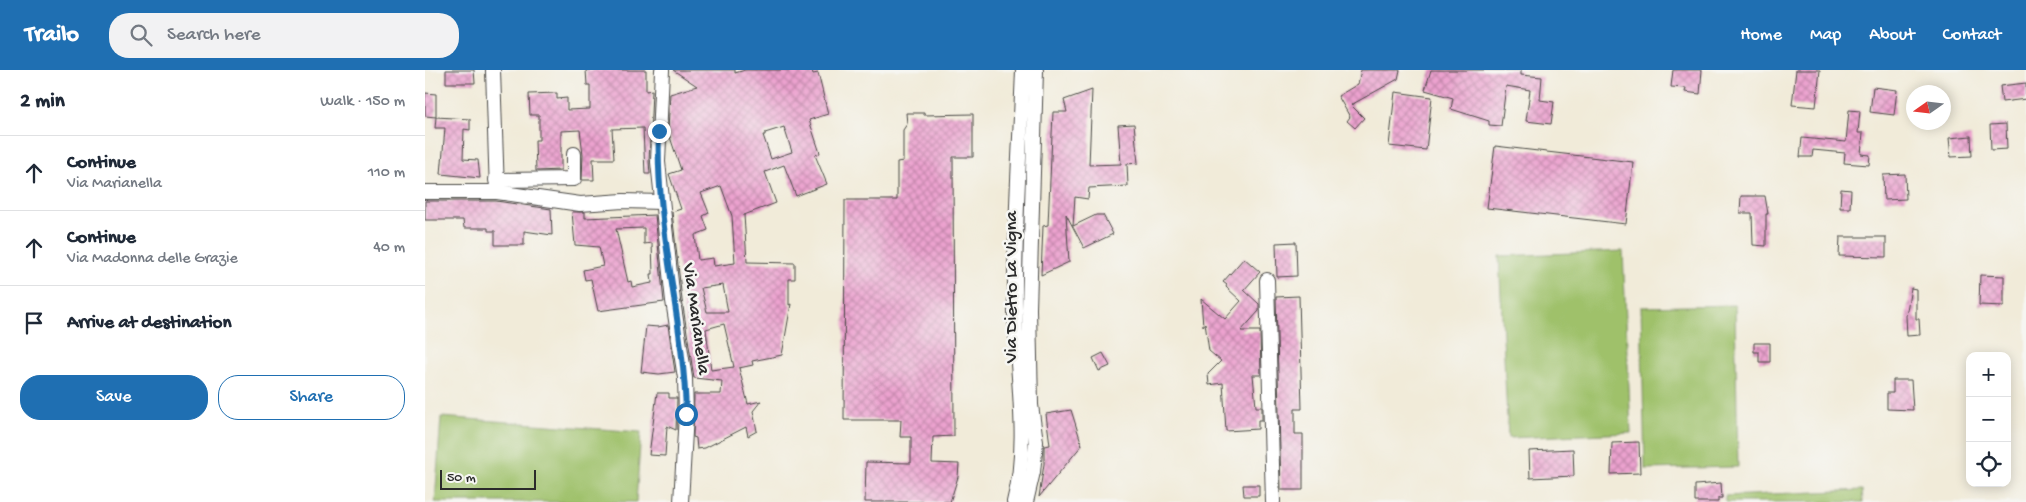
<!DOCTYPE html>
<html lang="en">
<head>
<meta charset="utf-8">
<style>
	:root { --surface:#fff; --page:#f2f2f3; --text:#1f2937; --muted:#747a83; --line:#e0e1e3; --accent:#1f6fb2 }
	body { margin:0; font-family:"Gochi Hand",sans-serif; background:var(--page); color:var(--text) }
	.controls { position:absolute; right:15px; bottom:15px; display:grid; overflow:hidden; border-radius:10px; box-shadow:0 2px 12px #0003 }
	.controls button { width:45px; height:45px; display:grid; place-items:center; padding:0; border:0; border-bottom:1px solid var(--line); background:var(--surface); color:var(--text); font:25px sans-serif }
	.compass { position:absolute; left:1481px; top:15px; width:45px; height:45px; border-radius:50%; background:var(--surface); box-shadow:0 2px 12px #0003; rotate:256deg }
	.scale { position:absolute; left:15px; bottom:12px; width:96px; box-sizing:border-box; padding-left:5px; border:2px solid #2b2b2b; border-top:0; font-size:14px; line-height:18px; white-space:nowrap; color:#2b2b2b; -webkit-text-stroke:4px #f6f6f2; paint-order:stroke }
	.stop { position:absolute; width:15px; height:15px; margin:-11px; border:4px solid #1f6fb2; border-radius:50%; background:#fff }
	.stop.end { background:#1f6fb2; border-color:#fff; box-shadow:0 1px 5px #0008 }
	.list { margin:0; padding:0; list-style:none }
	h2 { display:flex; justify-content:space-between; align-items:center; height:65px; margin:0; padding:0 20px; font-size:21px }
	h2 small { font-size:16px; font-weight:400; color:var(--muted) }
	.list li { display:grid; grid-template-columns:32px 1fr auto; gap:15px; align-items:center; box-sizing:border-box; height:75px; padding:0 20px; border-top:1px solid var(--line) }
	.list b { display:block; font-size:19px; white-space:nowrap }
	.list p { margin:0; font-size:16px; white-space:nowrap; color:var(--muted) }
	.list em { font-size:16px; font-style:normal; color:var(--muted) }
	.actions { display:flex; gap:10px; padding:15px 20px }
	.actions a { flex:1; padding:11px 0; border:1px solid var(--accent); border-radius:20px; text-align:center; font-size:18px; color:var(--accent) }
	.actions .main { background:var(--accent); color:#fff }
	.icon { flex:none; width:28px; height:28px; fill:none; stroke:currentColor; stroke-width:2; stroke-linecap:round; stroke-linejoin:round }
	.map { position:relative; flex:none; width:1601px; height:432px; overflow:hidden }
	header { display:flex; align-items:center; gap:30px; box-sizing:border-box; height:70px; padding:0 25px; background:var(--accent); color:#fff }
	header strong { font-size:24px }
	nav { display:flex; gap:28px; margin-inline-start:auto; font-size:18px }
	.search { width:350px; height:45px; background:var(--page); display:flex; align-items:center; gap:12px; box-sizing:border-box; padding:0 18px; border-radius:20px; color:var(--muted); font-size:19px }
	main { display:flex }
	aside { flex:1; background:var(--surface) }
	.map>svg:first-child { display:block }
	.park { fill:#9fc16a; stroke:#65764a }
	.building { fill:url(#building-cross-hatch); fill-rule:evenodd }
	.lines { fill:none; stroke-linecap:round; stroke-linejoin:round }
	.minor-casing { stroke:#494845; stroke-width:16 }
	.minor { stroke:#fff; stroke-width:14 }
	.route { stroke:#1f6fb2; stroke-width:6 }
	.labels { text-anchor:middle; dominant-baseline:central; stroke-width:5; stroke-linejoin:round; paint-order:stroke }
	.street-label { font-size:19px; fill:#2b2b2b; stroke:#f6f6f2 }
</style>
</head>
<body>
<header>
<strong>Trailo</strong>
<div class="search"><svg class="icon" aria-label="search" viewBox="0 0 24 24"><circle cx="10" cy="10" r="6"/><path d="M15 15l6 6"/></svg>Search here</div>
<nav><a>Home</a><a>Map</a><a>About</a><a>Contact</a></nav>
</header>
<main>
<aside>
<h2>2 min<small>Walk · 150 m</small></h2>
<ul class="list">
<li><svg class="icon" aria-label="ahead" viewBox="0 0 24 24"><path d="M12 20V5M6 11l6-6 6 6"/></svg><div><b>Continue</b><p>Via Marianella</p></div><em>110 m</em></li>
<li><svg class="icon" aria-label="ahead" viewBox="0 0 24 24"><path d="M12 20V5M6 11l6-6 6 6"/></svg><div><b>Continue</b><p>Via Madonna delle Grazie</p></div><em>40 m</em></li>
<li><svg class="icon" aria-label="arrive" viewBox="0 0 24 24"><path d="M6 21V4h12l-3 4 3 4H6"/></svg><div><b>Arrive at destination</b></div></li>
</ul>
<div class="actions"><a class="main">Save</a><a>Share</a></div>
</aside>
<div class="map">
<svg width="1601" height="432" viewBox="0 0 1601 432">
	<defs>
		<pattern id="building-cross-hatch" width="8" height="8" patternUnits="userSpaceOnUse" patternTransform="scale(1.25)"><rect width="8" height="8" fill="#eca2cf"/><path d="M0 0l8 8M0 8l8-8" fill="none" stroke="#bf84a8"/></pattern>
	</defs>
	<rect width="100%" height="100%" fill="#f6f6f2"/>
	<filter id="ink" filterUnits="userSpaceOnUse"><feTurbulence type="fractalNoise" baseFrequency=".02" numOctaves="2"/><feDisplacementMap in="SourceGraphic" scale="10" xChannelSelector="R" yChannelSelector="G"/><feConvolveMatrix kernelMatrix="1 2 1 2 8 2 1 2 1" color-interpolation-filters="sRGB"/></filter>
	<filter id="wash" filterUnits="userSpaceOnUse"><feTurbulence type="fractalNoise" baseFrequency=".0096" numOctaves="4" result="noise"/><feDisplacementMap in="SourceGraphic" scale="20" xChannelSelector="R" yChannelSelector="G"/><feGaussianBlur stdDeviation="1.12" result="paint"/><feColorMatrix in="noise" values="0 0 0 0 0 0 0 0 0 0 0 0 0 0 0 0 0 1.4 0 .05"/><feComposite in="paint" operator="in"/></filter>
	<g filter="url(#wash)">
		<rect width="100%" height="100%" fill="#f1ebd9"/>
		<!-- park -->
		<g class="park">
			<path d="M1198,181L1206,363L1083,368L1074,186Z"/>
			<path d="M1310,235L1313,397L1220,399L1216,237Z"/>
			<path d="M16,347L216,362L211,432H10Z"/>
			<path d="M1437,420L1438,432H1300V426Z"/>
		</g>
		<g id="blocks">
			<!-- building -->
			<g class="building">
				<path d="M21,0H49L50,13H21Z"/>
				<path d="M161,0H221V21L227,20L224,92L225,104H220L218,58L187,59L189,89H168L169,110H157L158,84L155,60L136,61V100L111,101L110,70H114V45H105L104,24L132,23V29L142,28V40L165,39V15H162Z"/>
				<path d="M248,0H310V3L320,0H387L388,4L393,3L403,44L384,50L395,83L390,85L402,114L371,126L359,95L340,102L351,133L319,145L322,192L370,193V209H364V235L366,234L357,285L327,291L328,295L314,298L323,334L336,331L328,341L332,361L323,366L321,357L280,378L272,379L271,368L268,367L269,324H296L297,311L269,308L257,230L247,142L256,139L244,104L256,100L243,61L245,24L272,16ZM359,57L367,82L346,89L338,65H340V63ZM296,116L307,146L310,193L289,196L288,188L273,190L270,165L283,160L278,146L284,143L276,123ZM298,215L303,242H282L276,218ZM299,254L309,297L286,300L281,259Z"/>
				<path d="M936,0H975L973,9L926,35L939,48L930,58L922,51L925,47L913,26L933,14Z"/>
				<path d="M1006,0H1096V5L1117,7L1115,30L1129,32L1126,54L1101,51L1105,20L1081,16L1076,56L1064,55V51L1026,39L1028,28L1000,20Z"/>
				<path d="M1248,0H1277L1275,24L1260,22L1261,18L1246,17Z"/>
				<path d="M1371,0H1395L1391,37L1367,35Z"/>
				<path d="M1601,13V29L1577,32L1575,16Z"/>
				<path d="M1448,17L1472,20L1469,45L1445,42Z"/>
				<path d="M667,20L664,95L696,94L693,55L709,54L713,93L702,94L703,116L664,118L663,129L650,127L648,156L671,145H678L688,164L659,178L641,144L644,192L616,205L618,156L623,155L628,42H642L639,30Z"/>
				<path d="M970,22L1007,27L1001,80L964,76Z"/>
				<path d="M0,23L11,24V47L0,46Z"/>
				<path d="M1424,40L1435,41L1433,63H1438L1436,84L1445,85L1444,95L1419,93L1420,83L1388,80L1387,87H1375L1377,68L1421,72Z"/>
				<path d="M481,43H499V45L548,44V87H528L529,366L508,367L507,393L534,394L533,407L525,432H440L441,392L486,393V367H475L476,350H419L420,130H472V92L478,91V60L482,54Z"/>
				<path d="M11,47L45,49V60L39,59L38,89L53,90L55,108L16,104L20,58H10Z"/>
				<path d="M1581,54L1582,79L1566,80L1565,55Z"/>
				<path d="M1546,66L1547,86L1526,87L1524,68Z"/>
				<path d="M1070,76L1208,92L1201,154L1062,138Z"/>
				<path d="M1480,104L1481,129L1459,130L1458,105Z"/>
				<path d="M1416,119L1426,120L1425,138H1415Z"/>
				<path d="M1316,126H1340L1343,144H1341V176L1328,175L1327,143H1315Z"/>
				<path d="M0,131H71L126,139L127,165L99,161V175H70V161H63V158H39L38,150H0Z"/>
				<path d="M147,142H160V148L230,145L239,232L173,241L166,209L160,210L158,200L178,196L174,177L150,175ZM219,158V174L227,173L228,204H226L227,213L207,217L206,211L203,212L191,159Z"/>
				<path d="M1415,167H1461V187L1414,186Z"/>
				<path d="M871,172L872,206L852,207L851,173Z"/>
				<path d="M819,188L835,202L819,220L834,234V241L816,261H835L836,305H828L831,337H837V350H833V359L801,361L798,313L784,315L783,304L796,291L784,281L780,253L778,256L776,229L800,249L816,231L801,217L802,215L798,212Z"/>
				<path d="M1555,205L1579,206V236L1554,235Z"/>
				<path d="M1486,218L1491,219V249H1494L1495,265L1482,266L1481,246Z"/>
				<path d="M874,226L877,339H870V364H878V420H856L851,227Z"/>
				<path d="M243,255L250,302L234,304L216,302L221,256L233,257Z"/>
				<path d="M1329,273H1345V292H1334V282H1329Z"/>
				<path d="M678,283L685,296L674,301L668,288Z"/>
				<path d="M1468,310H1486L1488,340L1462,339V323H1468Z"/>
				<path d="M232,323H244V328H252L251,360L242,356L240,386L224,385Z"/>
				<path d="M646,340L657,375L614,427L619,394V376L625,375L621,344Z"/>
				<path d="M1214,372L1215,403L1186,404L1187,373Z"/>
				<path d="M1148,379L1149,406L1105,408L1104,381Z"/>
				<path d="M1296,413L1297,428H1293V432H1270V415Z"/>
				<path d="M818,415H834V426H819Z"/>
			</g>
		</g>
	</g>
	<g filter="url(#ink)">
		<use href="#blocks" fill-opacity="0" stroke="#494845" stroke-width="1"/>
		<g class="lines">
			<!-- minor casing -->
			<g class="minor-casing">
				<g id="minor">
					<path d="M68,0L72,122"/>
					<path d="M237,0L233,92L248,231L260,308L261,344L256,432"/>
					<path d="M71,110L149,109V84"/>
					<path d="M0,122H72L155,134L198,131L236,132"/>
					<path d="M842,210L848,432"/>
					<path d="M589,432C605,372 591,302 590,239C589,160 595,80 598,0"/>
					<path d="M601,432L608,402L611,372L606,335L604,239L611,0"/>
				</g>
			</g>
			<!-- minor -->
			<use href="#minor" class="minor"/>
		</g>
	</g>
	<g class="lines" filter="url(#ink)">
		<!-- route -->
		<path class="route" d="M234,61C230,156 259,249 261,344"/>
	</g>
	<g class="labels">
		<!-- street labels -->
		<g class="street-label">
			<text transform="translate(587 217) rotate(-90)">Via Dietro La Vigna</text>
			<text transform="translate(270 249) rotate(82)">Via Marianella</text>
		</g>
	</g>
</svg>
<div class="controls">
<button>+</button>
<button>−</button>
<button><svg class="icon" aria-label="locate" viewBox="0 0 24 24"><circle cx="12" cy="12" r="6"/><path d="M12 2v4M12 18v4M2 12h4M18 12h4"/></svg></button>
</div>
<svg class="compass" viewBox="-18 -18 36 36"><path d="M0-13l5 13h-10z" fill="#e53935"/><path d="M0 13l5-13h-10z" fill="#747a83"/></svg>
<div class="scale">50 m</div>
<div class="stop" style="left:261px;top:344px"></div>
<div class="stop end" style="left:234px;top:61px"></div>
</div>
</main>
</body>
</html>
